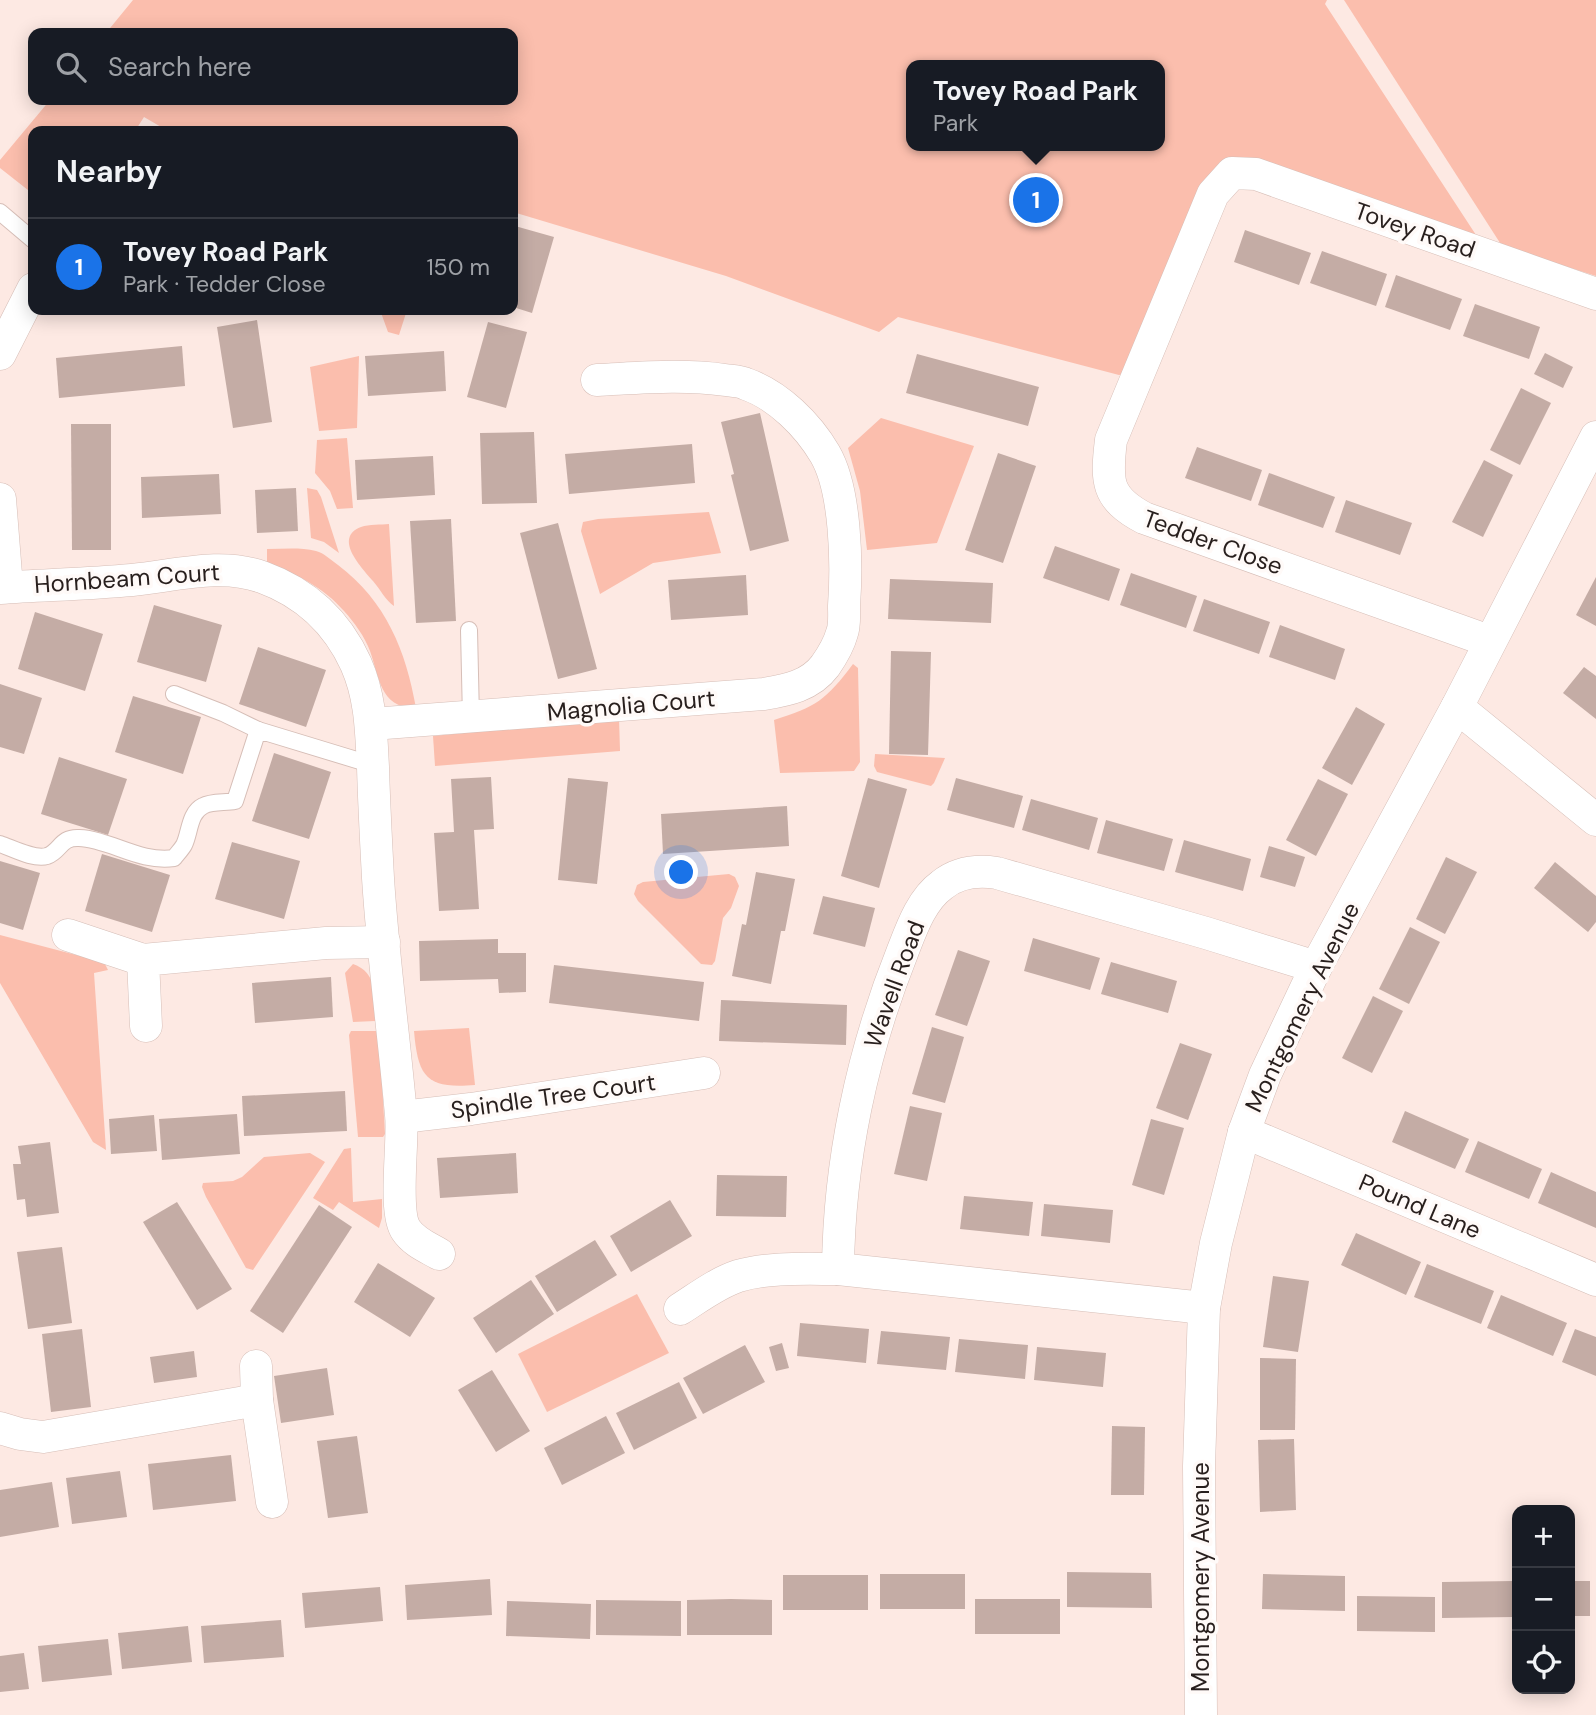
<!DOCTYPE html>
<html lang="en">
<head>
<meta charset="utf-8">
<style>
	:root { --surface:#171b24; --page:#20242c; --text:#f1f3f6; --muted:#9ea1a6; --line:#363941; --accent:#1a73e8 }
	body { margin:0; font-family:"DM Sans",sans-serif; background:var(--page); color:var(--text) }
	.controls { position:absolute; right:21px; bottom:21px; display:grid; overflow:hidden; border-radius:14px; box-shadow:0 4px 18px #0003 }
	.controls button { width:63px; height:63px; display:grid; place-items:center; padding:0; border:0; border-bottom:2px solid var(--line); background:var(--surface); color:var(--text); font:35px sans-serif }
	.you { position:absolute; left:682px; top:873px; width:24px; height:24px; margin:-18px; border:5px solid #fff; border-radius:50%; background:#1a73e8; box-shadow:0 0 0 10px #1a73e833 }
	.badge { display:grid; place-items:center; width:46px; height:46px; border-radius:50%; background:var(--accent); color:#fff; font-size:23px; font-weight:700 }
	.pin { position:absolute; translate:-50% -50%; border:4px solid #fff; box-shadow:0 2px 7px #0006 }
	.popup { position:absolute; left:906px; top:60px; width:259px; height:91px; box-sizing:border-box; display:grid; place-content:center; border-radius:14px; background:var(--surface); filter:drop-shadow(0 2px 5px #0005); font-size:23px; white-space:nowrap; color:var(--muted) }
	.popup b { font-size:26px; color:var(--text) }
	.popup::after { content:''; position:absolute; left:50%; top:100%; margin-left:-14px; border:14px solid transparent; border-top-color:var(--surface) }
	.list { margin:0; padding:0; list-style:none }
	h2 { display:flex; justify-content:space-between; align-items:center; height:91px; margin:0; padding:0 28px; font-size:30px }
	h2 small { font-size:23px; font-weight:400; color:var(--muted) }
	.list li { display:grid; grid-template-columns:46px 1fr auto; gap:21px; align-items:center; box-sizing:border-box; height:98px; padding:0 28px; border-top:2px solid var(--line) }
	.list b { display:block; font-size:26px; white-space:nowrap }
	.list p { margin:0; font-size:23px; white-space:nowrap; color:var(--muted) }
	.list em { font-size:23px; font-style:normal; color:var(--muted) }
	.icon { flex:none; width:38px; height:38px; fill:none; stroke:currentColor; stroke-width:2; stroke-linecap:round; stroke-linejoin:round }
	.map { position:relative; flex:none; width:1596px; height:1715px; overflow:hidden }
	.search { position:absolute; background:var(--surface); box-shadow:0 4px 18px #0003; left:28px; top:28px; width:490px; height:77px; display:flex; align-items:center; gap:18px; box-sizing:border-box; padding:0 24px; border-radius:14px; color:var(--muted); font-size:26px }
	.panel { position:absolute; background:var(--surface); box-shadow:0 4px 18px #0003; left:28px; top:126px; width:490px; height:189px; border-radius:14px }
	.map>svg:first-child { display:block }
	.green { fill:#fbbead; fill-rule:evenodd }
	.building { fill:#c4aca5 }
	.lines { fill:none; stroke-linecap:round; stroke-linejoin:round }
	.lane-casing { stroke:#d6beb7; stroke-width:18 }
	.street-casing { stroke:#d6beb7; stroke-width:33 }
	.lane { stroke:#fff; stroke-width:16 }
	.street { stroke:#fff; stroke-width:32 }
	.labels { text-anchor:middle; dominant-baseline:central; stroke-width:7; stroke-linejoin:round; paint-order:stroke }
	.street-label { font-size:24px; fill:#281f1d; stroke:#fffaf8 }
</style>
</head>
<body>
<div class="map">
<svg width="1596" height="1715" viewBox="0 0 1596 1715">
	<rect width="100%" height="100%" fill="#fde9e3"/>
	<!-- green -->
	<g class="green">
		<path d="M133,0H1327L1325,4L1476,235L1269,163L1238,166L1220,162L1129,373L1119,375L898,317L879,332L726,276L513,212V131H168L144,117L135,131H33V194L0,168V160L50,100H513V33H106ZM912,65H1160V146H912Z"/>
		<path d="M1344,0H1596V276L1502,246Z"/>
		<path d="M380,310H407L399,335L388,332Z"/>
		<path d="M359,356L357,428L319,431L310,367Z"/>
		<path d="M881,418L974,446L937,543L867,550L860,491L848,448Z"/>
		<path d="M347,438L353,508L337,509L330,491L315,473L317,440Z"/>
		<path d="M307,488L317,490L321,497L339,553L324,542L311,538Z"/>
		<path d="M709,512L721,553L653,563L600,594L581,531L583,522L598,519Z"/>
		<path d="M389,524L394,606C386,601 380,589 373,581C363,569 332,538 361,527C369,524 381,525 389,524Z"/>
		<path d="M267,549C283,549 300,547 316,551C324,553 331,560 338,565C386,601 406,651 416,708C380,709 379,676 370,651C365,637 354,622 344,611C323,587 297,574 267,564Z"/>
		<path d="M853,664L858,668L860,762L854,771L780,773L774,720C816,707 826,700 853,664Z"/>
		<path d="M619,718L620,751L435,766L433,736Z"/>
		<path d="M875,754L945,758L934,783L931,786L877,772L874,766Z"/>
		<path d="M729,874L735,877L739,886L731,908L723,918L715,961L712,965L701,964L638,901L634,894L637,885L643,882Z"/>
		<path d="M0,935L99,961L105,964L108,970L94,973L106,1150L93,1142L0,983Z"/>
		<path d="M353,964C379,973 374,998 375,1021L353,1022L345,973Z"/>
		<path d="M469,1028L475,1085C427,1089 418,1078 414,1031Z"/>
		<path d="M351,1031H379L385,1134L383,1137H358L349,1035Z"/>
		<path d="M351,1148L353,1202L382,1199V1218L379,1228L339,1202L333,1210L313,1198L344,1149Z"/>
		<path d="M310,1153L325,1162L253,1270L246,1268L206,1197L202,1187L203,1183L233,1181L242,1177L264,1157Z"/>
		<path d="M637,1294L669,1353L547,1412L518,1354Z"/>
	</g>
	<!-- building -->
	<g class="building">
		<path d="M515,226L554,237L532,313L513,307V236Z"/>
		<path d="M1245,230L1311,253L1299,285L1234,262Z"/>
		<path d="M1322,251L1387,274L1376,306L1310,283Z"/>
		<path d="M1396,275L1462,299L1450,330L1385,307Z"/>
		<path d="M1475,304L1540,327L1529,359L1463,336Z"/>
		<path d="M257,320L272,422L233,428L217,327Z"/>
		<path d="M488,322L527,332L506,408L467,397Z"/>
		<path d="M182,346L185,386L59,398L56,358Z"/>
		<path d="M444,351L446,391L368,396L365,356Z"/>
		<path d="M1545,353L1573,367L1563,388L1534,374Z"/>
		<path d="M917,354L1039,387L1028,426L906,393Z"/>
		<path d="M1521,388L1551,403L1520,465L1490,450Z"/>
		<path d="M760,413L789,541L750,551L731,475L734,474L721,422Z"/>
		<path d="M71,424H111V550H72Z"/>
		<path d="M534,432L537,503L482,504L480,433Z"/>
		<path d="M692,444L695,483L569,494L565,454Z"/>
		<path d="M1197,447L1262,470L1251,501L1185,478Z"/>
		<path d="M998,453L1036,466L1003,563L965,550Z"/>
		<path d="M433,456L435,495L357,500L355,460Z"/>
		<path d="M1484,460L1513,475L1483,537L1452,522Z"/>
		<path d="M1269,473L1335,497L1323,528L1258,505Z"/>
		<path d="M219,474L221,514L142,518L141,477Z"/>
		<path d="M296,488L298,531L257,533L255,490Z"/>
		<path d="M1346,500L1412,523L1400,555L1335,532Z"/>
		<path d="M451,519L456,621L416,623L410,521Z"/>
		<path d="M558,523L597,669L558,679L520,533Z"/>
		<path d="M1055,546L1120,569L1109,601L1043,578Z"/>
		<path d="M1131,573L1197,596L1186,628L1120,605Z"/>
		<path d="M746,575L748,615L671,620L668,580Z"/>
		<path d="M1596,577V626L1576,615Z"/>
		<path d="M890,579L993,583L991,623L888,619Z"/>
		<path d="M1204,599L1270,622L1259,654L1193,631Z"/>
		<path d="M154,605L222,625L206,682L137,662Z"/>
		<path d="M35,612L103,634L85,691L18,669Z"/>
		<path d="M1280,625L1345,649L1335,680L1269,657Z"/>
		<path d="M258,647L326,670L306,727L239,704Z"/>
		<path d="M891,651L931,652L928,755L889,754Z"/>
		<path d="M1584,667L1596,676V719L1563,693Z"/>
		<path d="M0,684L42,698L24,754L0,747Z"/>
		<path d="M133,696L201,717L183,774L115,752Z"/>
		<path d="M1356,707L1385,724L1352,785L1322,768Z"/>
		<path d="M274,753L331,772L309,839L252,821Z"/>
		<path d="M59,757L127,779L108,835L41,814Z"/>
		<path d="M491,777L494,829L474,830L479,909L439,911L434,833L454,832L451,779Z"/>
		<path d="M568,778L608,782L597,884L558,880Z"/>
		<path d="M868,778L907,789L879,888L841,876Z"/>
		<path d="M956,778L1023,796L1014,828L947,810Z"/>
		<path d="M1318,779L1348,794L1316,856L1286,840Z"/>
		<path d="M1031,799L1098,818L1089,850L1022,830Z"/>
		<path d="M787,806L789,846L663,854L661,814Z"/>
		<path d="M1106,820L1173,839L1164,871L1097,853Z"/>
		<path d="M1184,840L1251,859L1243,891L1175,872Z"/>
		<path d="M232,842L300,861L284,919L215,899Z"/>
		<path d="M1269,846L1305,857L1295,887L1260,877Z"/>
		<path d="M102,854L170,875L152,932L85,911Z"/>
		<path d="M1446,857L1477,872L1445,934L1416,919Z"/>
		<path d="M0,861L40,873L23,930L0,923Z"/>
		<path d="M1555,862L1596,896V922L1588,932L1534,888Z"/>
		<path d="M756,872L795,879L785,931H781L771,984L732,976L742,924L746,925Z"/>
		<path d="M823,896L875,908L865,947L813,934Z"/>
		<path d="M1410,927L1440,942L1409,1004L1379,989Z"/>
		<path d="M1033,938L1100,958L1090,990L1024,971Z"/>
		<path d="M498,939V953H526V992L499,993L498,979L420,981L419,941Z"/>
		<path d="M958,950L990,961L967,1026L935,1015Z"/>
		<path d="M1111,962L1177,981L1168,1013L1101,994Z"/>
		<path d="M554,965L704,982L699,1021L549,1003Z"/>
		<path d="M331,977L333,1017L255,1023L252,983Z"/>
		<path d="M1373,996L1403,1011L1372,1073L1342,1058Z"/>
		<path d="M721,1000L847,1005L846,1045L719,1041Z"/>
		<path d="M932,1027L964,1037L945,1103L912,1094Z"/>
		<path d="M1180,1043L1212,1054L1188,1120L1156,1108Z"/>
		<path d="M345,1091L347,1131L244,1136L242,1096Z"/>
		<path d="M910,1106L942,1113L927,1181L894,1174Z"/>
		<path d="M1405,1111L1469,1139L1455,1169L1392,1142Z"/>
		<path d="M237,1114L240,1154L162,1160L159,1119Z"/>
		<path d="M154,1115L157,1151L111,1154L109,1119Z"/>
		<path d="M1151,1119L1184,1128L1164,1195L1132,1185Z"/>
		<path d="M1478,1141L1542,1169L1529,1199L1465,1172Z"/>
		<path d="M50,1142L59,1213L27,1217L25,1199L17,1200L13,1164H21L18,1146Z"/>
		<path d="M516,1153L518,1193L440,1198L437,1158Z"/>
		<path d="M1551,1172L1596,1192V1228L1538,1203Z"/>
		<path d="M717,1175L787,1176L786,1217L716,1216Z"/>
		<path d="M964,1196L1033,1202L1029,1236L960,1229Z"/>
		<path d="M670,1200L692,1236L631,1272L610,1236Z"/>
		<path d="M177,1202L232,1289L197,1310L143,1222Z"/>
		<path d="M1044,1204L1113,1210L1110,1243L1041,1236Z"/>
		<path d="M319,1205L352,1227L283,1333L250,1311Z"/>
		<path d="M1356,1233L1421,1262L1406,1295L1341,1265Z"/>
		<path d="M595,1240L617,1275L557,1312L535,1276Z"/>
		<path d="M62,1247L72,1323L28,1329L17,1252Z"/>
		<path d="M378,1263L435,1298L410,1337L354,1302Z"/>
		<path d="M1427,1264L1494,1291L1481,1324L1414,1297Z"/>
		<path d="M1273,1276L1309,1281L1298,1352L1263,1347Z"/>
		<path d="M531,1280L554,1314L496,1353L473,1318Z"/>
		<path d="M1501,1295L1567,1323L1553,1356L1487,1328Z"/>
		<path d="M800,1323L869,1329L866,1363L797,1356Z"/>
		<path d="M82,1329L91,1407L51,1412L42,1334Z"/>
		<path d="M1575,1329L1596,1337V1376L1562,1362Z"/>
		<path d="M881,1331L950,1337L946,1370L877,1364Z"/>
		<path d="M959,1339L1028,1345L1025,1379L955,1372Z"/>
		<path d="M782,1343L789,1368L776,1371L769,1347Z"/>
		<path d="M745,1345L765,1382L703,1414L683,1378Z"/>
		<path d="M1037,1347L1106,1353L1103,1387L1034,1380Z"/>
		<path d="M194,1351L197,1377L154,1383L150,1357Z"/>
		<path d="M1260,1358L1296,1359L1295,1430H1260Z"/>
		<path d="M327,1368L334,1415L281,1423L274,1376Z"/>
		<path d="M492,1370L530,1431L496,1452L458,1390Z"/>
		<path d="M679,1382L697,1418L634,1450L616,1413Z"/>
		<path d="M606,1416L625,1453L562,1485L544,1448Z"/>
		<path d="M1112,1426L1145,1427L1144,1495H1111Z"/>
		<path d="M357,1436L368,1513L328,1518L317,1441Z"/>
		<path d="M1294,1439L1296,1510L1260,1512L1258,1440Z"/>
		<path d="M231,1455L236,1501L153,1510L148,1464Z"/>
		<path d="M120,1471L127,1517L72,1524L66,1478Z"/>
		<path d="M52,1482L59,1527L0,1537V1490Z"/>
		<path d="M1067,1572L1151,1573L1152,1608L1067,1607Z"/>
		<rect x="880" y="1574" width="85" height="35"/>
		<path d="M1263,1574L1345,1576V1611L1262,1609Z"/>
		<rect x="783" y="1575" width="85" height="35"/>
		<path d="M490,1579L492,1615L407,1620L405,1585Z"/>
		<path d="M1514,1581V1617L1442,1618V1582Z"/>
		<rect x="1570" y="1581" width="20" height="35"/>
		<path d="M380,1587L383,1621L305,1628L302,1593Z"/>
		<path d="M1357,1596L1435,1597V1632L1357,1631Z"/>
		<path d="M731,1599L772,1600V1635H687V1600Z"/>
		<rect x="975" y="1599" width="85" height="35"/>
		<path d="M596,1600L681,1601V1636L596,1635Z"/>
		<path d="M507,1601L591,1604L590,1639L506,1636Z"/>
		<path d="M281,1620L284,1657L204,1663L201,1626Z"/>
		<path d="M188,1626L192,1662L122,1669L118,1633Z"/>
		<path d="M108,1639L112,1675L42,1682L38,1646Z"/>
		<path d="M24,1653L29,1689L0,1692V1656Z"/>
	</g>
	<g class="lines">
		<!-- lane casing -->
		<g class="lane-casing">
			<g id="lane">
				<path d="M0,212L33,240"/>
				<path d="M469,630L471,718"/>
				<path d="M174,694L223,713L258,730"/>
				<path d="M0,844C12,848 34,860 47,856C61,851 60,837 79,838C110,839 139,863 174,858C177,854 181,850 184,845C190,833 189,813 203,806C212,801 225,803 235,801L258,730L373,765"/>
			</g>
		</g>
		<!-- street casing -->
		<g class="street-casing">
			<g id="street">
				<path d="M0,354L33,289"/>
				<path d="M0,499L7,587"/>
				<path d="M0,588C44,585 88,584 132,580C175,576 220,562 262,577C306,593 337,622 356,664C371,698 371,731 373,767C374,804 376,841 378,878C383,957 394,1036 401,1115C404,1141 393,1211 406,1230C414,1242 427,1247 439,1254"/>
				<path d="M1489,641L1144,518C1106,498 1106,481 1111,440L1213,194L1232,173L1256,174L1596,294"/>
				<path d="M1457,707L1596,820"/>
				<path d="M372,724L764,694C787,690 810,686 825,666C832,656 839,644 842,633C845,625 844,615 844,606C847,564 846,490 825,454C808,425 778,395 746,384C740,381 732,381 725,380C682,374 640,378 597,380"/>
				<path d="M68,935L143,960"/>
				<path d="M146,1026L143,960L326,943L384,942"/>
				<path d="M402,1117L471,1109L704,1073"/>
				<path d="M1244,1132L1596,1280"/>
				<path d="M1204,1308L838,1269C839,1162 862,1053 902,953C911,930 921,900 942,885C958,872 977,870 997,873L1206,933L1316,967"/>
				<path d="M680,1309C699,1297 717,1283 738,1276C770,1267 805,1269 838,1269"/>
				<path d="M256,1366L257,1400"/>
				<path d="M0,1428L20,1434L43,1437L257,1400L272,1502"/>
				<path d="M1201,1715L1199,1466L1204,1308L1216,1243L1244,1132L1265,1075L1316,967L1457,707L1596,437"/>
			</g>
		</g>
		<!-- lane -->
		<use href="#lane" class="lane"/>
		<!-- street -->
		<use href="#street" class="street"/>
	</g>
	<g class="labels">
		<!-- street labels -->
		<g class="street-label">
			<text transform="translate(1415 230) rotate(19)">Tovey Road</text>
			<text transform="translate(1213 542) rotate(20)">Tedder Close</text>
			<text transform="translate(127 578) rotate(-4)">Hornbeam Court</text>
			<text transform="translate(631 705) rotate(-5)">Magnolia Court</text>
			<text transform="translate(894 984) rotate(-70)">Wavell Road</text>
			<text transform="translate(1302 1007) rotate(-64)">Montgomery Avenue</text>
			<text transform="translate(553 1096) rotate(-8)">Spindle Tree Court</text>
			<text transform="translate(1420 1206) rotate(23)">Pound Lane</text>
			<text transform="translate(1200 1577) rotate(-90)">Montgomery Avenue</text>
		</g>
	</g>
</svg>
<div class="controls">
<button>+</button>
<button>−</button>
<button><svg class="icon" aria-label="locate" viewBox="0 0 24 24"><circle cx="12" cy="12" r="6"/><path d="M12 2v4M12 18v4M2 12h4M18 12h4"/></svg></button>
</div>
<div class="you"></div>
<div class="pin badge" style="left:1036px;top:200px">1</div>
<div class="popup"><b>Tovey Road Park</b>Park</div>
<div class="search"><svg class="icon" aria-label="search" viewBox="0 0 24 24"><circle cx="10" cy="10" r="6"/><path d="M15 15l6 6"/></svg>Search here</div>
<section class="panel">
<h2>Nearby<small></small></h2>
<ul class="list">
<li><span class="badge">1</span><div><b>Tovey Road Park</b><p>Park · Tedder Close</p></div><em>150 m</em></li>
</ul>
</section>
</div>
</body>
</html>
